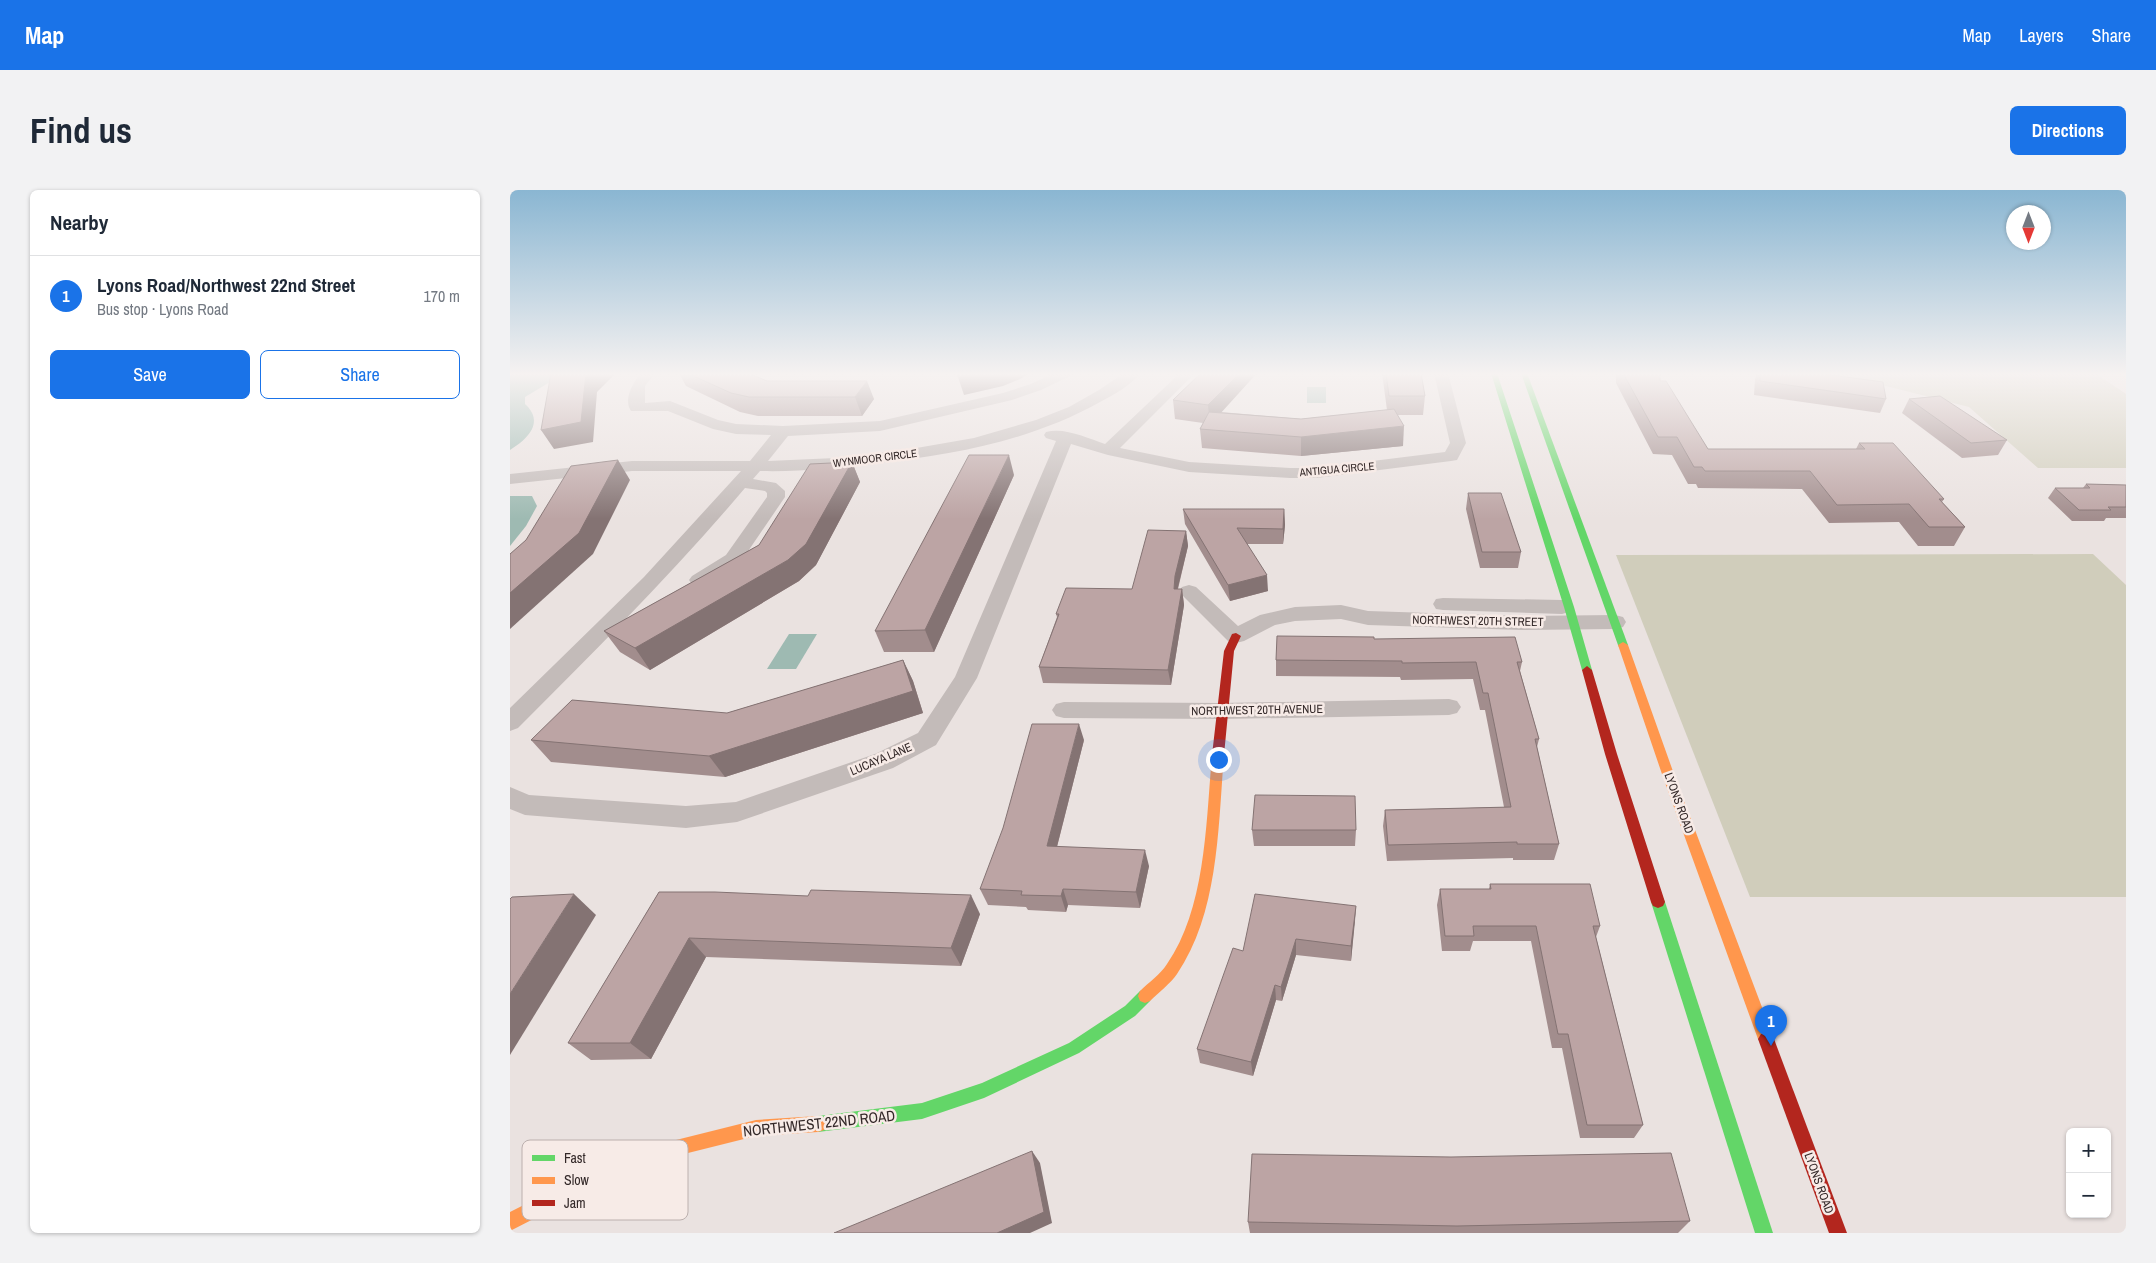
<!DOCTYPE html>
<html lang="en">
<head>
<meta charset="utf-8">
<style>
	:root { --surface:#fff; --page:#f2f2f3; --text:#1f2937; --muted:#747a83; --line:#e0e1e3; --accent:#1a73e8 }
	body { margin:0; font-family:"Archivo Narrow",sans-serif; background:var(--page); color:var(--text) }
	.controls { position:absolute; right:15px; bottom:15px; display:grid; overflow:hidden; border-radius:8px; box-shadow:0 1px 4px #0004 }
	.controls button { width:45px; height:45px; display:grid; place-items:center; padding:0; border:0; border-bottom:1px solid var(--line); background:var(--surface); color:var(--text); font:25px sans-serif }
	.compass { position:absolute; left:1496px; top:15px; width:45px; height:45px; border-radius:50%; background:var(--surface); box-shadow:0 1px 4px #0004; rotate:180deg }
	.you { position:absolute; left:708px; top:569px; width:18px; height:18px; margin:-12px; border:4px solid #fff; border-radius:50%; background:#1a73e8; box-shadow:0 0 0 8px #1a73e833 }
	.badge { display:grid; place-items:center; width:32px; height:32px; border-radius:50%; background:var(--accent); color:#fff; font-size:16px; font-weight:700 }
	.pin { position:absolute; translate:-50% -41px; filter:drop-shadow(0 1px 2px #0008) }
	.pin::after { content:''; position:absolute; top:26px; width:18px; height:15px; background:inherit; clip-path:polygon(0 0,100% 0,50% 100%) }
	.list { margin:0; padding:0; list-style:none }
	h2 { display:flex; justify-content:space-between; align-items:center; height:65px; margin:0; padding:0 20px; font-size:21px }
	h2 small { font-size:16px; font-weight:400; color:var(--muted) }
	.list li { display:grid; grid-template-columns:32px 1fr auto; gap:15px; align-items:center; box-sizing:border-box; height:80px; padding:0 20px; border-top:1px solid var(--line) }
	.list b { display:block; font-size:19px; white-space:nowrap }
	.list p { margin:0; font-size:16px; white-space:nowrap; color:var(--muted) }
	.list em { font-size:16px; font-style:normal; color:var(--muted) }
	.actions { display:flex; gap:10px; padding:15px 20px }
	.actions a { flex:1; padding:11px 0; border:1px solid var(--accent); border-radius:8px; text-align:center; font-size:18px; color:var(--accent) }
	.actions .main { background:var(--accent); color:#fff }
	.map { position:relative; flex:none; width:1616px; height:1043px; overflow:hidden; border-radius:8px }
	header { display:flex; align-items:center; gap:30px; box-sizing:border-box; height:70px; padding:0 25px; background:var(--accent); color:#fff }
	header strong { font-size:24px }
	nav { display:flex; gap:28px; margin-inline-start:auto; font-size:18px }
	.intro { display:flex; align-items:center; justify-content:space-between; box-sizing:border-box; height:120px; padding:0 30px }
	h1 { margin:0; font-size:35px }
	.button { padding:12px 22px; border-radius:8px; background:var(--accent); color:#fff; font-size:18px; font-weight:700 }
	main { display:flex; gap:30px; padding:0 30px }
	aside { flex:1; background:var(--surface); border-radius:8px; box-shadow:0 1px 4px #0004 }
	.map>svg:first-child { display:block }
	.green { fill:#d0cdbb }
	.water { fill:#9ebab2 }
	.lines { fill:none; stroke-linecap:round; stroke-linejoin:round }
	.street { fill:#c3bbb9; fill-rule:evenodd }
	.fast { fill:#63d668; fill-rule:evenodd }
	.slow { fill:#ff974d; fill-rule:evenodd }
	.jam { fill:#b3261e; fill-rule:evenodd }
	.wall { fill:#a28d8d }
	.shaded-wall { fill:#847373 }
	.building { fill:#bca4a4; stroke:#847373 }
	.labels { text-anchor:middle; dominant-baseline:central; stroke-width:5; stroke-linejoin:round; paint-order:stroke }
	.far-street-label { font-size:11px; fill:#332828; stroke:#f7ebe7 }
	.street-label { font-size:12px; fill:#332828; stroke:#f7ebe7 }
	.near-street-label { font-size:15px; fill:#332828; stroke:#f7ebe7 }
	.key { fill:#f7ebe7; stroke:#bcb0ae; stroke-width:1 }
	.key-label { font-size:14px; fill:#332828 }
</style>
</head>
<body>
<header>
<strong>Map</strong>
<nav><a>Map</a><a>Layers</a><a>Share</a></nav>
</header>
<div class="intro"><h1>Find us</h1><a class="button">Directions</a></div>
<main>
<aside>
<h2>Nearby<small></small></h2>
<ul class="list">
<li><span class="badge">1</span><div><b>Lyons Road/Northwest 22nd Street</b><p>Bus stop · Lyons Road</p></div><em>170 m</em></li>
</ul>
<div class="actions"><a class="main">Save</a><a>Share</a></div>
</aside>
<div class="map">
<svg width="1616" height="1043" viewBox="0 0 1616 1043">
	<rect width="100%" height="100%" fill="#eae2e0"/>
	<!-- green -->
	<g class="green">
		<path d="M1290,183H1585L1616,204V278H1528L1459,217L1376,196Z"/>
		<path d="M1583,364L1616,395V707H1240L1106,365Z"/>
	</g>
	<!-- water -->
	<g class="water">
		<path d="M0,183H55L15,207V214C35,232 18,249 0,260Z"/>
		<rect x="797" y="197" width="19" height="16"/>
		<path d="M0,306H22L27,316L16,336L0,356Z"/>
		<path d="M279,444H307L286,479H257Z"/>
	</g>
	<g class="lines">
		<!-- street -->
		<g class="street">
			<path d="M131,183H145L135,196V213L160,211L208,230L226,234L273,236L370,231L493,203L521,194L544,183H562L560,186L531,200L502,210L370,241L278,246L258,271L326,268L395,260L464,248L526,230L559,217L589,200L614,183H630C622,195 603,205 590,212C522,250 445,265 367,273C328,278 289,282 250,281L243,289L266,293L275,301V307L230,373L196,394L189,396L182,394L179,390L182,386L216,365L257,307V303L255,301L235,298C164,382 86,460 8,538L0,541V518L134,387L231,281H122L0,294V284L122,271H240L261,245L226,244L203,239L158,221H121C113,209 123,193 131,183Z"/>
			<path d="M670,183H685L610,258L679,272L780,278H806L935,262L940,253L924,183H938L956,253L947,270L941,271L806,288H780L679,282L598,265L561,254L467,488L426,555L383,578L227,632L176,638L15,625L0,619V597L19,605L176,616L226,612L365,564L408,543L445,487L546,251L536,248L534,245L536,242C555,237 577,248 595,254Z"/>
			<path d="M679,395L686,397L728,436L750,425L785,417L831,415L858,421L1012,426L1105,425L1113,427L1116,432L1113,437L1105,439L1012,440L858,435L831,429L785,431L765,435L734,451L726,453L718,451L672,405L669,401L672,397Z"/>
			<path d="M933,408L1052,410L1059,412L1062,417L1059,422L1052,424L933,420L926,419L923,414L926,409Z"/>
			<path d="M939,509L947,511L951,517L947,523L939,525L711,529L554,528L546,526L542,520L546,514L554,512L711,513Z"/>
		</g>
		<!-- fast -->
		<g class="fast">
			<path d="M981,183H987L1064,417L1082,480L1081,483L1077,484L1072,480L1054,417Z"/>
			<path d="M1011,183H1017L1118,455L1117,457H1109L1108,455Z"/>
			<path d="M1148,706L1153,708L1155,712L1263,1043H1245L1141,712L1143,708Z"/>
			<path d="M635,799L640,801L642,806L640,811L625,826L569,863L474,908L412,929L308,942L302,940L300,934L302,928L308,926L412,913L472,893L559,853L615,816L630,801Z"/>
		</g>
		<!-- slow -->
		<g class="slow">
			<path d="M1113,452L1118,455L1165,587L1264,849L1261,854L1256,856L1251,854L1248,849L1153,587L1108,455Z"/>
			<path d="M708,561L712,562L714,565C708,637 709,722 667,784C660,794 649,802 640,811L635,813L630,811L628,806L630,801C639,792 650,785 657,774C696,718 696,631 702,565L704,562Z"/>
			<path d="M308,926L314,928L316,934L314,940L308,942L246,946L166,966L84,998L0,1041V1022L73,985L166,950L246,930Z"/>
		</g>
		<!-- jam -->
		<g class="jam">
			<path d="M726,443L731,446L724,461L714,565L712,568H704L702,565L714,461L722,444Z"/>
			<path d="M1077,476L1082,480L1107,564L1155,712L1153,716L1148,718L1143,716L1141,712L1095,564L1072,480Z"/>
			<path d="M1256,842L1261,844L1264,849L1337,1043H1319L1248,849L1251,844Z"/>
		</g>
	</g>
	<!-- wall -->
	<g class="wall">
		<path d="M169,183H238L257,191L364,209L352,226H248L230,222L176,196Z"/>
		<path d="M747,183L711,222L791,229L877,220L872,183H911L915,206L913,225H888L893,256L791,266L692,258L690,239L693,233L665,229L663,210Z"/>
		<path d="M1106,183H1150V191L1198,259H1346L1349,253L1434,309L1432,312L1455,337L1444,356H1408L1389,332L1319,333L1292,299L1188,298L1186,294H1178L1162,265L1143,264L1106,193Z"/>
		<path d="M1247,183H1306L1376,209L1370,223L1244,205L1245,189Z"/>
		<path d="M1399,209L1497,250L1488,265L1452,268L1392,223Z"/>
		<path d="M342,272L350,292L306,375L289,391L140,480L110,462L94,441L249,355Z"/>
		<path d="M504,285L424,462H374L365,441Z"/>
		<path d="M1576,294L1616,295V328H1596L1594,331H1562L1538,308L1545,298H1573Z"/>
		<path d="M958,303L1011,362L1008,378H970L956,319Z"/>
		<path d="M673,319H774L775,335L773,354H737L758,401L720,411L675,334Z"/>
		<path d="M676,341L678,356L668,399H672L674,415L661,495L533,493L529,477L547,427L546,424L622,399Z"/>
		<path d="M864,449L1012,472L1010,481L1029,549L1027,557L1049,654L1044,670H1003V668L877,671L873,636L875,620L994,617L975,520H970L963,489L891,490L890,487L766,486V470Z"/>
		<path d="M393,470L403,491L413,523L215,587L41,572L21,550L217,523Z"/>
		<path d="M574,550L547,657L639,676L630,718L558,715L556,722L518,720L516,717L478,715L470,699Z"/>
		<path d="M742,640H846L845,656H744Z"/>
		<path d="M980,694L1090,736L1086,747L1133,935L1124,948H1070L1052,858H1042L1021,751H963L960,761H932L927,715L930,699H979Z"/>
		<path d="M149,702L470,724L451,776L196,767L141,869L81,870L58,853Z"/>
		<path d="M846,716L841,771L786,765L772,811L766,810L743,886L690,873L687,859L733,761Z"/>
		<path d="M1180,1031L1168,1043H740L738,1032Z"/>
	</g>
	<!-- shaded-wall -->
	<g class="shaded-wall">
		<path d="M77,183H106L87,202L83,252L44,259L31,240Z"/>
		<path d="M467,183H520L510,189L493,196L454,205L448,187Z"/>
		<path d="M730,183H747L700,235L698,215Z"/>
		<path d="M357,191L364,209L352,226L345,207Z"/>
		<path d="M894,236L893,256L791,266V247Z"/>
		<path d="M499,265L504,285L424,462L415,440Z"/>
		<path d="M108,270L120,290L83,364L0,439V403Z"/>
		<path d="M342,272L350,292L306,375L289,391L140,480L125,458L278,370Z"/>
		<path d="M774,319L775,335L773,354V339Z"/>
		<path d="M676,341L678,356L667,401L664,399L665,386Z"/>
		<path d="M757,385L758,401L720,411L718,395Z"/>
		<path d="M672,399L674,415L661,495L658,480Z"/>
		<path d="M393,470L403,491L413,523L215,587L199,566Z"/>
		<path d="M569,534L574,550L543,672L537,656Z"/>
		<path d="M635,660L639,676L630,718L626,702Z"/>
		<path d="M553,699L558,715L556,722L551,706Z"/>
		<path d="M64,704L86,725L0,865V804Z"/>
		<path d="M461,705L470,724L451,776L441,758Z"/>
		<path d="M846,716L845,731L841,771V756Z"/>
		<path d="M179,748L196,767L141,869L120,853Z"/>
		<path d="M786,749V765L772,811L771,797Z"/>
		<path d="M765,795L766,810L743,886L741,872Z"/>
		<path d="M522,961L530,973L542,1033L520,1043H487Z"/>
	</g>
	<!-- building -->
	<g class="building">
		<path d="M41,183H77H76L71,232L31,240Z"/>
		<path d="M177,183H238L257,191H357L345,207H239L221,203Z"/>
		<path d="M451,183H467L448,187V185Z"/>
		<path d="M691,183H730L698,215L663,210Z"/>
		<path d="M876,183H911L915,206H879Z"/>
		<path d="M1113,183H1150V191H1156L1198,259H1355L1349,253H1383L1434,309H1429L1455,337H1419L1399,314L1327,315L1300,281H1195L1192,277H1184L1167,247H1148Z"/>
		<path d="M1250,183H1306L1373,192L1376,209L1250,191Z"/>
		<path d="M1430,206L1497,250L1461,253L1399,209Z"/>
		<path d="M884,219L894,236L791,247L690,239L699,222L791,229Z"/>
		<path d="M459,265H499L415,440L365,441Z"/>
		<path d="M108,270L69,343L0,403V364L16,350L61,276Z"/>
		<path d="M342,272L296,354L278,370L125,458L94,441L249,355L300,274Z"/>
		<path d="M1576,294L1616,295V317H1598L1601,320H1569L1545,298H1580Z"/>
		<path d="M958,303H991L1011,362H972Z"/>
		<path d="M673,319H774L773,339L727,338L757,385L718,395Z"/>
		<path d="M638,340L676,341L665,386L664,399H672L658,480L529,477L549,424H546L556,398L622,399Z"/>
		<path d="M767,446L864,447V449L1005,447L1012,472H1007L1029,549H1025L1049,654H1007V652L878,655L875,620L1001,617L978,503H973L966,472L892,473V471L766,470Z"/>
		<path d="M393,470L403,501L199,566L21,550L62,510L217,523Z"/>
		<path d="M522,534H569L537,656L635,660L626,702L553,699L551,706L511,705L512,701L470,699L493,638Z"/>
		<path d="M745,605L845,606L846,640H742Z"/>
		<path d="M980,694H1080L1090,736H1083L1133,935H1077L1058,844H1048L1026,736H963L964,746H935L930,699H981Z"/>
		<path d="M301,700L461,705L441,758L179,748L120,853H58L149,702H205L298,706Z"/>
		<path d="M64,704L0,804V709L2,707Z"/>
		<path d="M745,704L846,716L841,756L786,749L771,797L765,795L741,872L687,859L723,758L733,761Z"/>
		<path d="M522,961L534,1022L487,1043H324Z"/>
		<path d="M1161,963L1180,1031L947,1036L738,1032L742,964L941,967Z"/>
	</g>
	<!-- sky -->
	<linearGradient id="sky" x2="0" y2="1"><stop stop-color="#8ab6d2"/><stop offset="0.56" stop-color="#f6f2f1"/><stop offset="1" stop-color="#f6f2f1" stop-opacity="0"/></linearGradient>
	<rect width="1616" height="329" fill="url(#sky)"/>
	<g class="labels">
		<!-- far-street labels -->
		<g class="far-street-label">
			<text transform="translate(365 268) rotate(-7)">WYNMOOR CIRCLE</text>
			<text transform="translate(827 279) rotate(-5)">ANTIGUA CIRCLE</text>
		</g>
		<!-- street labels -->
		<g class="street-label">
			<text transform="translate(968 431) rotate(1)">NORTHWEST 20TH STREET</text>
			<text transform="translate(747 520) rotate(-1)">NORTHWEST 20TH AVENUE</text>
			<text transform="translate(371 569) rotate(-23)">LUCAYA LANE</text>
			<text transform="translate(1169 613) rotate(70)">LYONS ROAD</text>
			<text transform="translate(1309 993) rotate(70)">LYONS ROAD</text>
		</g>
		<!-- near-street labels -->
		<g class="near-street-label">
			<text transform="translate(309 933) rotate(-6)">NORTHWEST 22ND ROAD</text>
		</g>
	</g>
	<!-- legend -->
	<rect x="12" y="950" width="166" height="80" rx="8" class="key"/>
	<rect x="22" y="965" width="23" height="6" fill="#63d668"/>
	<rect x="22" y="987" width="23" height="7" fill="#ff974d"/>
	<rect x="22" y="1010" width="23" height="6" fill="#b3261e"/>
	<g class="key-label">
		<text x="54" y="973">Fast</text>
		<text x="54" y="995">Slow</text>
		<text x="54" y="1018">Jam</text>
	</g>
</svg>
<div class="controls">
<button>+</button>
<button>−</button>
</div>
<svg class="compass" viewBox="-18 -18 36 36"><path d="M0-13l5 13h-10z" fill="#e53935"/><path d="M0 13l5-13h-10z" fill="#747a83"/></svg>
<div class="you"></div>
<div class="pin badge" style="left:1261px;top:856px">1</div>
</div>
</main>
</body>
</html>
